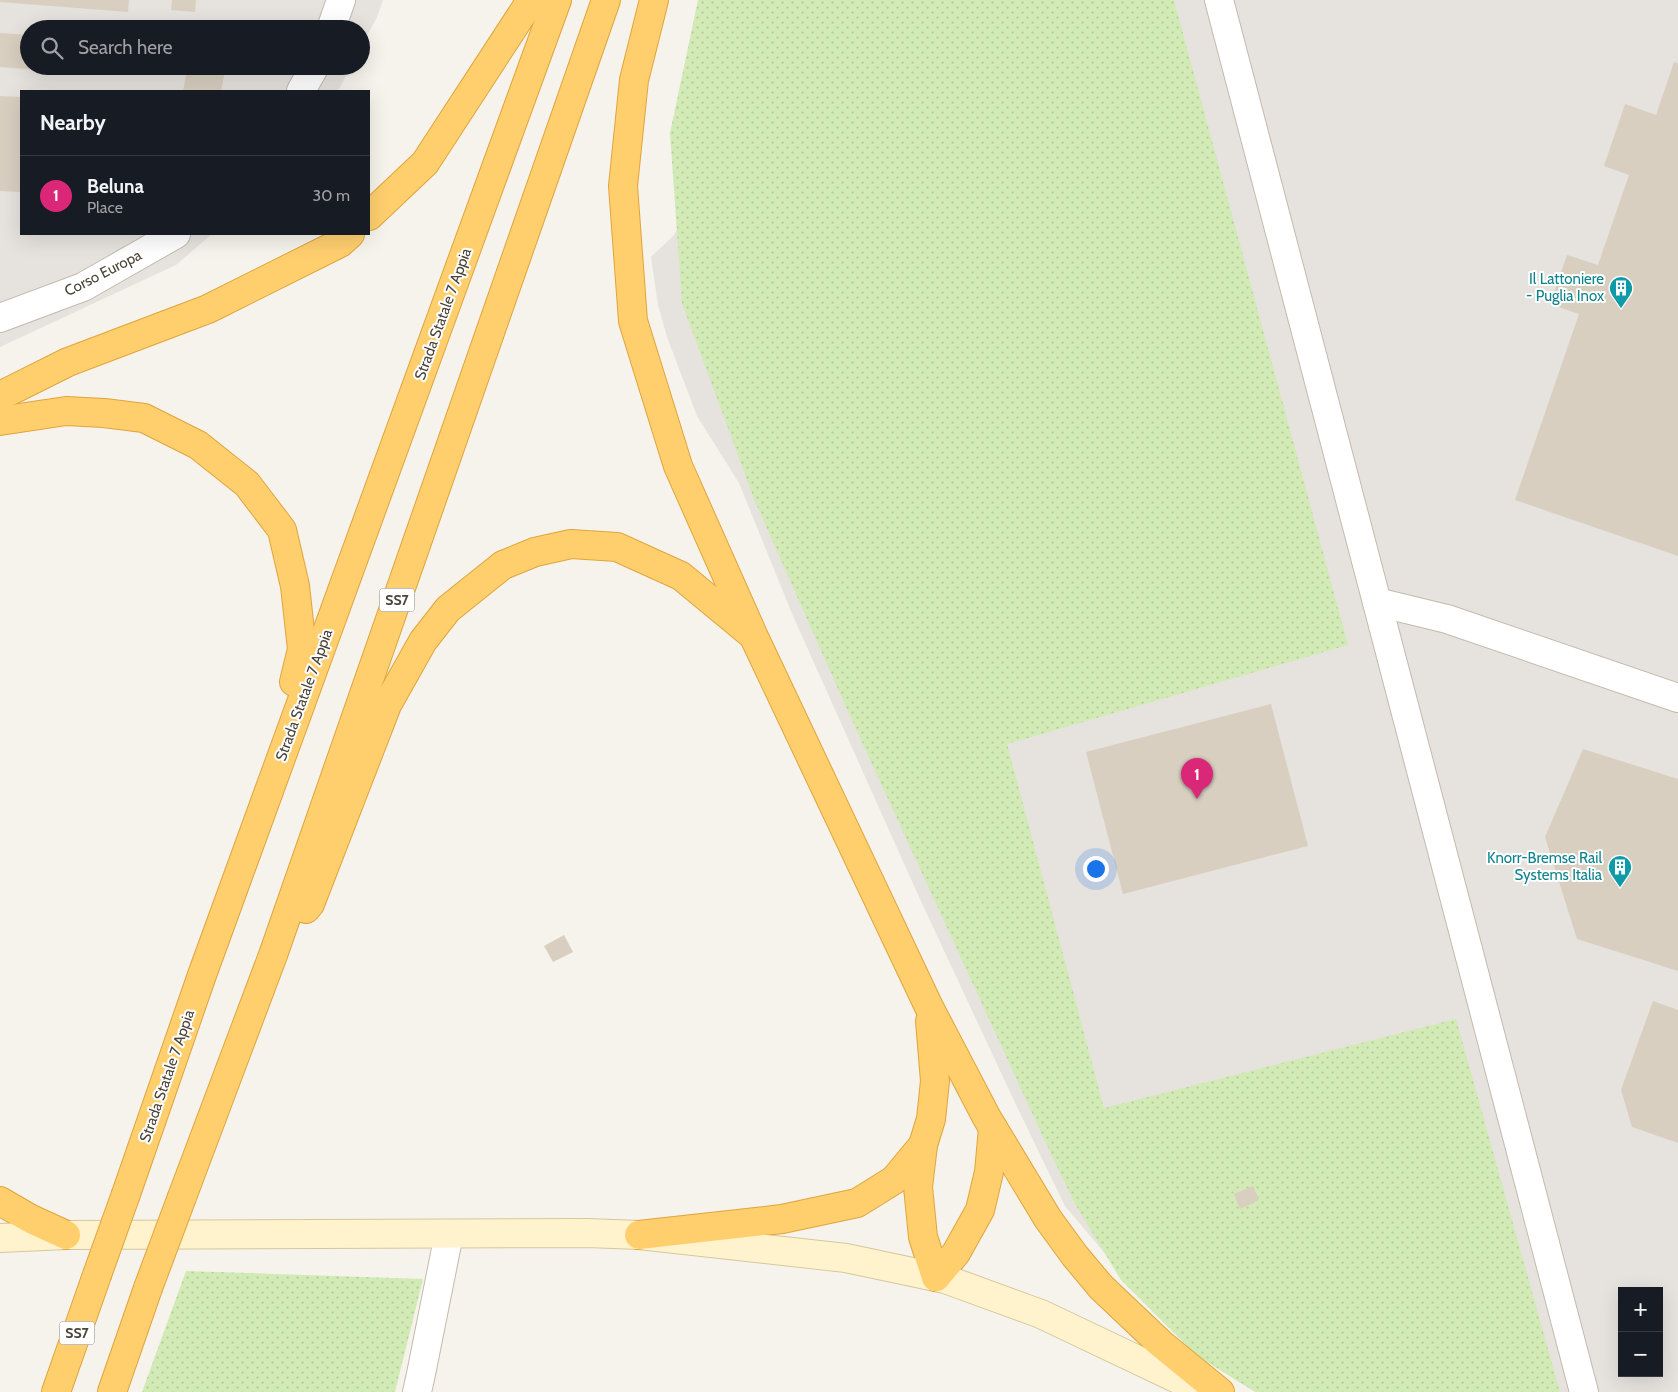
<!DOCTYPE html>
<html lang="en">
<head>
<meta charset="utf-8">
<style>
	:root { --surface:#171b24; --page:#20242c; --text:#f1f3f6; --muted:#9ea1a6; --line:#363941; --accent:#db2777 }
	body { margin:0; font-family:Cabin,sans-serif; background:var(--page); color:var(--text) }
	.controls { position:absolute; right:15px; bottom:15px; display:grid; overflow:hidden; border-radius:0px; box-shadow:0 5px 20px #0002 }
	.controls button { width:45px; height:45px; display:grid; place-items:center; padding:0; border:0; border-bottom:1px solid var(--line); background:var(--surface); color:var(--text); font:25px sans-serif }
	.you { position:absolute; left:1095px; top:868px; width:18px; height:18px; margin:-12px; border:4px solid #fff; border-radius:50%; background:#1a73e8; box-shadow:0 0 0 8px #1a73e833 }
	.badge { display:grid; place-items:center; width:32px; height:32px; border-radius:50%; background:var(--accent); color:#fff; font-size:16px; font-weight:700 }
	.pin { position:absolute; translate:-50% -41px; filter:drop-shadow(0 1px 2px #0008) }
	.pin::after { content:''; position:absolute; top:26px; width:18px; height:15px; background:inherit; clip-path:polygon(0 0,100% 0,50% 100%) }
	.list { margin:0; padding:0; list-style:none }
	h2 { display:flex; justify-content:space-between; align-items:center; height:65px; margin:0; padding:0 20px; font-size:21px }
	h2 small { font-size:16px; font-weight:400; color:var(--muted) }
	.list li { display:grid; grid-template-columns:32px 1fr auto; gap:15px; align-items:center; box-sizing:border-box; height:80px; padding:0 20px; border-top:1px solid var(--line) }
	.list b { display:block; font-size:19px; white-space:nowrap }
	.list p { margin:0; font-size:16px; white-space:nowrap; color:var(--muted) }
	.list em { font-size:16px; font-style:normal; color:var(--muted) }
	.icon { flex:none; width:28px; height:28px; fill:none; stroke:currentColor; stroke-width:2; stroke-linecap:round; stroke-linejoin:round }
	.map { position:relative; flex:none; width:1678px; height:1392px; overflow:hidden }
	.search { position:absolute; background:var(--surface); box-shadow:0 5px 20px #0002; left:20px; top:20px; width:350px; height:55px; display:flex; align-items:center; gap:12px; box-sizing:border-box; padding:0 18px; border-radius:28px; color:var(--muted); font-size:19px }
	.panel { position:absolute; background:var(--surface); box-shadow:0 5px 20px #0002; left:20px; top:90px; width:350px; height:145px; border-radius:0px }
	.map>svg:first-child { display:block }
	.industrial { fill:#e6e2dd; fill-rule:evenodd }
	.grass { fill:url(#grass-dots) }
	.building { fill:#d8cfc1 }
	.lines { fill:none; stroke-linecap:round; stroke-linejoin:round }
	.street-casing { stroke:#c2bbae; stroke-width:30 }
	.secondary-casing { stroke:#d6c79b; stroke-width:30 }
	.highway-casing { stroke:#e0a43c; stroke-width:30 }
	.street { stroke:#fff; stroke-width:28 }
	.secondary { stroke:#fff3cd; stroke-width:28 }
	.highway { stroke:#ffcf6e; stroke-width:28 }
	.highway-bridge-casing { stroke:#e0a43c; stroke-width:30; stroke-linecap:butt }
	.highway-bridge { stroke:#ffcf6e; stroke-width:28 }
	.labels { text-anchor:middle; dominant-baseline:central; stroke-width:4; stroke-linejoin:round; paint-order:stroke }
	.shield { fill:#fff; stroke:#817c74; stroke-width:1 }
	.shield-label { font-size:14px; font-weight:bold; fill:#4b4439 }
	.street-label { font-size:15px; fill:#4b4439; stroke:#fff }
	.culture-label { font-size:15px; fill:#0d838f; stroke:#fff; text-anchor:end }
</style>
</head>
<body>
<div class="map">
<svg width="1678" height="1392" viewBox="0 0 1678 1392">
	<defs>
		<pattern id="grass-dots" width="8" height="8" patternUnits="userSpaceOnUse" patternTransform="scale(1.25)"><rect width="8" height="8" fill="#d2eab5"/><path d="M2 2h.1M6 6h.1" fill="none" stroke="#b6ca9c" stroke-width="1.8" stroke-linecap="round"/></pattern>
	</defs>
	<rect width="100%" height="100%" fill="#f6f3ec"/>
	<!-- industrial -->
	<g class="industrial">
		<path d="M0,0H383L377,17L361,47V29H29V66H351L338,91H21V234H212L176,265L0,347Z"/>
		<path d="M745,0H1678V1392H1279L1113,1263L1065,1206L1017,1107L919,897L793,616L739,483L697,416L667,337L658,305L651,257L674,235L694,198ZM1622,1291H1659V1373H1622Z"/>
	</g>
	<!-- grass -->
	<g class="grass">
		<path d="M698,0H1174L1348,645L1007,744L1104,1108L1456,1019L1560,1392H1255L1196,1355L1121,1280L1075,1204L1044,1139L850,716L754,499L682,303L670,133Z"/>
		<path d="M186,1271L423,1279L395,1392H142Z"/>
	</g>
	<!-- building -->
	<g class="building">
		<path d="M0,0H129L128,12L0,2Z"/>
		<path d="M172,0H196L195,12L171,10Z"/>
		<path d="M0,33L29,35V66H78L77,73L0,67Z"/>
		<path d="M1674,62L1678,63V556L1515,500L1579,314L1550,304L1567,255L1598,265L1629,175L1604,166L1625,104L1656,115Z"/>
		<path d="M188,66H226L221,91H183Z"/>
		<path d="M0,96L21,97V192L0,191Z"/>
		<path d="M1271,704L1308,846L1123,894L1086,752Z"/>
		<path d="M1583,749L1678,779V971L1577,939L1545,837Z"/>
		<path d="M564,935L573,952L553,962L544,946Z"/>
		<path d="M1653,1001L1678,1010V1143L1632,1127L1621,1090Z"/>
		<path d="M1253,1186L1259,1200L1240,1209L1234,1194Z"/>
	</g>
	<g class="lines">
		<!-- street casing -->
		<g class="street-casing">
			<g id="street">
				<path d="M1219,0L1584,1392"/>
				<path d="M331,29L341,0"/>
				<path d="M301,91L315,66"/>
				<path d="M0,318L83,287L176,234"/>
				<path d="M1377,602L1447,619L1678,698"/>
				<path d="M417,1392L421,1374L449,1234"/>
			</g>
		</g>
		<!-- secondary casing -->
		<g class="secondary-casing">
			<path id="secondary" d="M0,1238L66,1235L587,1233L639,1235L846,1258L945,1279L1041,1314L1205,1392"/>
		</g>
		<!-- highway casing -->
		<g class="highway-casing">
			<g id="highway">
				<path d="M654,0L634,80L623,186L633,321L678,466L754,637L929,1007L987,1118L1048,1219L1075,1256L1101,1287L1160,1343L1220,1392"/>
				<path d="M369,216L425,163L526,8L529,0"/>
				<path d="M0,396L68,362L208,309L340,243L350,234"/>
				<path d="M0,421L66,411L104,413L144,418L198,445L247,484L282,530L295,586L302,649L294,682"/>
				<path d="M306,909L310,904L387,705L423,641L448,609L503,565L535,552L571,544L617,547L681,576L750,633"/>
				<path d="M930,1021L935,1081L931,1119L923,1145L918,1187L923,1237L936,1277"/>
				<path d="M126,1194L202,975L557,0"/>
				<path d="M182,1197L273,955L606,0"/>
				<path d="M0,1201L31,1219L66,1235"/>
				<path d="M639,1235L782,1219L857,1203L894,1180L923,1145"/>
				<path d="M936,1277L956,1253L980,1210L989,1172L993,1128"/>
				<path d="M56,1392L97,1275"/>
				<path d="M112,1392L148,1288"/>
			</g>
		</g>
		<!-- street -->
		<use href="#street" class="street"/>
		<!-- secondary -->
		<use href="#secondary" class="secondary"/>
		<!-- highway -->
		<use href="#highway" class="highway"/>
		<!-- highway-bridge casing -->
		<g class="highway-bridge-casing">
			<g id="highway-bridge">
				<path d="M97,1275L126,1194"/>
				<path d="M148,1288L182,1197"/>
			</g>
		</g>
		<!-- highway-bridge -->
		<use href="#highway-bridge" class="highway-bridge"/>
	</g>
	<!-- icons -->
	<defs>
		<g id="building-pin" transform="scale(1.25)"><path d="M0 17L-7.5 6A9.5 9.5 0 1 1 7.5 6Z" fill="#0f9aa8" stroke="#fff"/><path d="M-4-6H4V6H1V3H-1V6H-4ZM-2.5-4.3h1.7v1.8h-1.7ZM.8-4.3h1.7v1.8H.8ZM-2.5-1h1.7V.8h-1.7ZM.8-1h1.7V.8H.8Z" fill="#fff"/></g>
	</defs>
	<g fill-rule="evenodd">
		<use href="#building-pin" x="1621" y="288"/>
		<use href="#building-pin" x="1620" y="867"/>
	</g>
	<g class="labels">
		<!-- shield labels -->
		<g class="shield">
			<rect x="379.5" y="588.5" width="35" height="23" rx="4"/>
			<rect x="59.5" y="1321.5" width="35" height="23" rx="4"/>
		</g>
		<g class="shield-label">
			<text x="397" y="600">SS7</text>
			<text x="77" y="1333">SS7</text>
		</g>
		<!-- street labels -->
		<g class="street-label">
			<text transform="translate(103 273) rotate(-27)">Corso Europa</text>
			<text transform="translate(443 314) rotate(-70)">Strada Statale 7 Appia</text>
			<text transform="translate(304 695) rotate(-70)">Strada Statale 7 Appia</text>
			<text transform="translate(167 1076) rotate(-71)">Strada Statale 7 Appia</text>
		</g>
		<!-- culture labels -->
		<g class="culture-label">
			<text x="1604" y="279">Il Lattoniere<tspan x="1604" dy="17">- Puglia Inox</tspan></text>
			<text x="1602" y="858">Knorr-Bremse Rail<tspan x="1602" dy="17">Systems Italia</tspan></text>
		</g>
	</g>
</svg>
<div class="controls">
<button>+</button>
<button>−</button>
</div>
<div class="you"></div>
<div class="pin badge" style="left:1197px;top:799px">1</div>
<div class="search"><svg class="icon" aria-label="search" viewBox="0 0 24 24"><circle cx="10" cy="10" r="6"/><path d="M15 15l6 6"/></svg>Search here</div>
<section class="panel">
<h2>Nearby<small></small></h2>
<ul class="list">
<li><span class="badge">1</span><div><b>Beluna</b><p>Place</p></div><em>30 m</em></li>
</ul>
</section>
</div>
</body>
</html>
